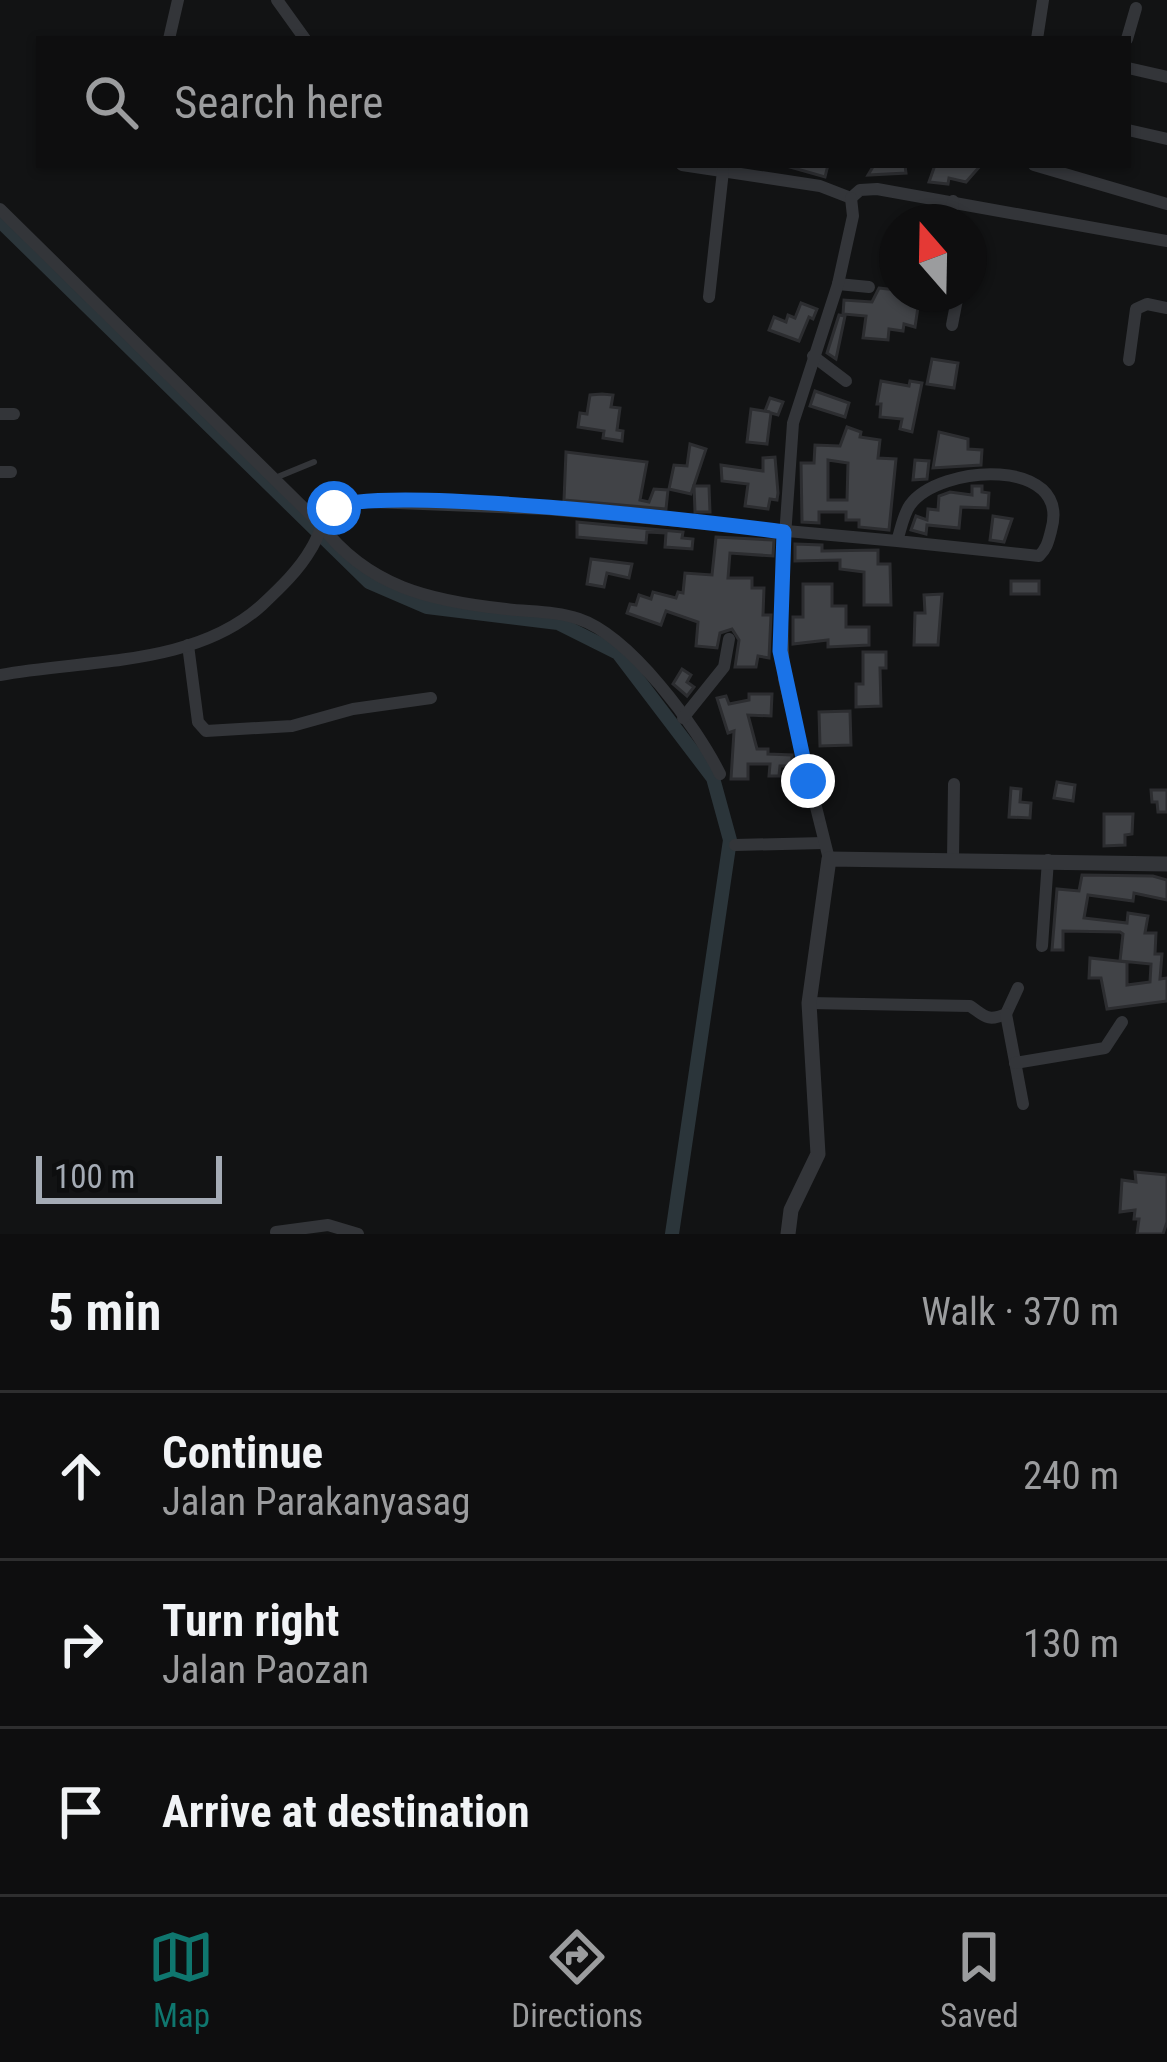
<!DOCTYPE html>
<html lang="en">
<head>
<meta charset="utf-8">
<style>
	:root { --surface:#0e0e0f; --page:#171718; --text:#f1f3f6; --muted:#9b9c9e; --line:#2e2e2f; --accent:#0f766e }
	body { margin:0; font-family:"Roboto Condensed",sans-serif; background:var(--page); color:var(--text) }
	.compass { position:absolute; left:879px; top:204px; width:108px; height:108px; border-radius:50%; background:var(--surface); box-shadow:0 3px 9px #0004; rotate:340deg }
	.scale { position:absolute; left:36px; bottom:30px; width:186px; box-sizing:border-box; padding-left:12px; border:6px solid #a4abb5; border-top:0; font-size:33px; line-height:42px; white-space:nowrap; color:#a4abb5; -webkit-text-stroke:9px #0d0e0f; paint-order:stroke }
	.stop { position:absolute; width:36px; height:36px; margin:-27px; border:9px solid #1a73e8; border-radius:50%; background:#fff }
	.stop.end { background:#1a73e8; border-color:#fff; box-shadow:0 3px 12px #0008 }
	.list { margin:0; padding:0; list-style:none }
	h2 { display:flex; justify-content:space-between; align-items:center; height:156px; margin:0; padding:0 48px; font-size:51px }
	h2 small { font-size:39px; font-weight:400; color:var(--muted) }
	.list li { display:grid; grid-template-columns:78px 1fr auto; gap:36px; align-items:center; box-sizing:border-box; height:168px; padding:0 48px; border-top:3px solid var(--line) }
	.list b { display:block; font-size:45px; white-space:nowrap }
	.list p { margin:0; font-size:39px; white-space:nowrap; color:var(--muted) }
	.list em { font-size:39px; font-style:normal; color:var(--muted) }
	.icon { flex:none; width:66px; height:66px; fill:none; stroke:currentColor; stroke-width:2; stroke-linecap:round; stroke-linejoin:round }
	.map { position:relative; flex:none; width:1167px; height:1234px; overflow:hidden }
	.search { position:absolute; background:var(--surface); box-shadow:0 3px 9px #0004; left:36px; right:36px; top:36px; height:132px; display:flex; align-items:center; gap:30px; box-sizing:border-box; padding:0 42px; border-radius:0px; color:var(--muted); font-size:45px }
	.sheet { height:660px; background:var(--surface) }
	nav { display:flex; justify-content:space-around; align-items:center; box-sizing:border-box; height:168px; border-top:3px solid var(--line); background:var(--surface); font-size:33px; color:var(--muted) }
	nav a { display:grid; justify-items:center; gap:6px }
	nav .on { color:var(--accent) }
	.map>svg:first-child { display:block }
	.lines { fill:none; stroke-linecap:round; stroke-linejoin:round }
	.canal { stroke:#2b353a; stroke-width:14 }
	.building { fill:#414347; stroke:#2c2d30; stroke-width:3; fill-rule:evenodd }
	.service { stroke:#333539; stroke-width:6 }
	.minor { stroke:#333539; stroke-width:12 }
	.tertiary { stroke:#333539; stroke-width:15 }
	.route { stroke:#1a73e8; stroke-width:15 }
</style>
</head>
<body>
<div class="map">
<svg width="1167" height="1234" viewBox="0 0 1167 1234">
	<rect width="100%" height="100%" fill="#121314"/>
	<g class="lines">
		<!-- canal -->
		<path class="canal" d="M0,221L369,582L427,607L558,623L618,653L713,778L730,840L672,1234"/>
	</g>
	<!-- building -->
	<g class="building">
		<path d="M783,165H828L825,177Z"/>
		<path d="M874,165H905L906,173L868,175Z"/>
		<path d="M935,165H981L966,182L949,178L948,184L929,182Z"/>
		<path d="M879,288L897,290L896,294H920L915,327L904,324L903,331L889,329L888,340L863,338L866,316L843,314L844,300L872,302Z"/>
		<path d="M801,303L817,309L813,319L809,317L799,341L769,330L774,317L786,322L788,315L795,318Z"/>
		<path d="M839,315L845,316L836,359L827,353Z"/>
		<path d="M932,359L958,363L954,388L927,384Z"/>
		<path d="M881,381L909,386L910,381L922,383L912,432L900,429L902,419L880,417L881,404H877Z"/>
		<path d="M815,391L849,403L845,417L810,406Z"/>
		<path d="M602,394L613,395L611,407L620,408L617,430L623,431L622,441L603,438L604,431L578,427L580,413L587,414L590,395Z"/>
		<path d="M770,398L783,402L778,415L771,413L767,444L747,442L751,409L770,412L765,411Z"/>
		<path d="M847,427L861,432L860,437L880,440L878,458L896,459L889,530L859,527V520H846V512H819V523L802,522L801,463H814L815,445L840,446ZM828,460L848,463L847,500H828Z"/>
		<path d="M939,432L968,439V449L982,450L981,465L933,468Z"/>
		<path d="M690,444L706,449L691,494L669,489L674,465L687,466Z"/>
		<path d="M566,452L647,462L640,500L649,502L654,489L668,490L666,509L564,500Z"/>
		<path d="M775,457L778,493L777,500L770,499L768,509L745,506L748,484L722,481L721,465L763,471V458Z"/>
		<path d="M915,460L929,461L927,479L913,480Z"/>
		<path d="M694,486H709L710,512H695Z"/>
		<path d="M972,486H982V492L989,493L988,508L961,507L959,528L927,525L926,534L911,530L916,516L927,520L928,509L938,510L939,496L950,492L972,495Z"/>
		<path d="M993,516L1012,519L1004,542L990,540Z"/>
		<path d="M577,522L683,532L682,538L693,539L692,549L665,547L666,533L647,532L646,543L577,537Z"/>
		<path d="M716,537L774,540L773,556L730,553L728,578H752V588H764L763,615H771L769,658L758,656L756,667H735L739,640L732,629L720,633L717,648L696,646L698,622L666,611L661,625L627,613L630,604L636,605L639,595L651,599L653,592L676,598L678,592L683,593L685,573L712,575Z"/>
		<path d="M795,544L822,545V551L878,550V564H890L891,605H864V572L840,569V560L795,561Z"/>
		<path d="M591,559L632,564L629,578L607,573L604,587L587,584Z"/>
		<rect x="1011" y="581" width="28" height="13"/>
		<path d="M803,584H832V606H846V627H869V645L828,647V640L793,644V617H803Z"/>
		<path d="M942,594L938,645H914L915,613H925L924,595Z"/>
		<path d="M863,652H886V668H880L881,706L856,707V684H863Z"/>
		<path d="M682,669L691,675L687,682L694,687L687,696L673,684Z"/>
		<path d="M749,694H772L771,716L748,715L757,749H768V754L792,755V766H780L779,776H769L770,764H748V779H731L734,731L728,733L717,698L726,696L729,704L749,700Z"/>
		<path d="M850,711L851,745L820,746L819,712Z"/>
		<path d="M1057,782L1075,785L1073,801L1054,798Z"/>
		<path d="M1011,788L1021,789L1020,802L1031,803L1030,818L1009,817Z"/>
		<path d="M1151,790H1167V812H1158L1157,802H1152Z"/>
		<path d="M1104,814H1133L1132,834L1125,835V845L1104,846Z"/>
		<path d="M1082,875L1153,876L1167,880V900L1134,893L1133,901L1088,895L1084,918L1127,923L1128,913L1148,916L1145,933H1156L1155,954H1162L1160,979L1167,978V1001L1107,1009L1101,978H1089L1090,958L1127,962V985L1150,982L1151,964L1120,961L1123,934L1120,932L1063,931V950H1052L1057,889L1079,891Z"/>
		<path d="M1135,1172L1167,1175V1222L1163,1234H1137L1139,1219H1134L1135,1210L1120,1212L1122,1180L1136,1182Z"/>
	</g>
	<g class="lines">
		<!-- service -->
		<path class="service" d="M275,478L314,462"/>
		<!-- minor -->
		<g class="minor">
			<path d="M277,0L305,39"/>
			<path d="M169,39L178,0"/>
			<path d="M1037,39L1043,0"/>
			<path d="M1127,39L1136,8"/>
			<path d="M1128,68L1167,77"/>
			<path d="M1128,130L1167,139"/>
			<path d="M682,165L820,186L851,198"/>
			<path d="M1034,165L1167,204"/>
			<path d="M851,198L860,190L877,189L1167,241"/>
			<path d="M0,209L320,524C368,587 430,601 506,609C530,612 556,611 579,619C630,636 697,727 720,774"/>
			<path d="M950,222L953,201"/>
			<path d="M838,284L869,287"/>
			<path d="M709,297L723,171"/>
			<path d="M952,325L958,294"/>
			<path d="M813,356L846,381"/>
			<path d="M1129,360L1136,309L1147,304L1167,308"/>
			<path d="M0,414H14"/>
			<path d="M0,472H11"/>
			<path d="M188,645L198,722L206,731L292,726L353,709L431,698"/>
			<path d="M0,675C86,659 194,667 262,605C280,588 299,570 311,549C324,528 321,512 348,501L547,509L897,541C901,529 903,515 910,505C939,464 1073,456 1051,531C1048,542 1047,548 1039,556L897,541"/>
			<path d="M683,718L724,667L729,639"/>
			<path d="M735,845L824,843"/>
			<path d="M829,859L784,679L781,593L793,423L838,284L853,216L851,198"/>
			<path d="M953,860L954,784"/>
			<path d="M1042,946L1048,860"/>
			<path d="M809,1003L970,1006C985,1016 987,1022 1006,1014L1018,988"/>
			<path d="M1006,1014L1023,1104"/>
			<path d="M1015,1063L1105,1048L1122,1022"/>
			<path d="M276,1232L328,1225L358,1234"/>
		</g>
		<!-- tertiary -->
		<path class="tertiary" d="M788,1234L791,1210L818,1154L809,1003L829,859L1167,864"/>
	</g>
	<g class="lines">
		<!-- route -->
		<path class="route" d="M334,508C374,483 719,523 784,532L780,651L808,781"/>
	</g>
</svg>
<svg class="compass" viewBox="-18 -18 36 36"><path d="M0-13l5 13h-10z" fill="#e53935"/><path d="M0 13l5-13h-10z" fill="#9b9c9e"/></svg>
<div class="scale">100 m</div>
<div class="stop" style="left:334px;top:508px"></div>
<div class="stop end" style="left:808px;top:781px"></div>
<div class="search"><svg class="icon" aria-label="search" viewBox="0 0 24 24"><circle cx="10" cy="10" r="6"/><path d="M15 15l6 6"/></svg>Search here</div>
</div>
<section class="sheet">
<h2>5 min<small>Walk · 370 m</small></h2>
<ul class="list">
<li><svg class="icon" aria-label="ahead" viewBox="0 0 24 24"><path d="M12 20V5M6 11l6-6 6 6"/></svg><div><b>Continue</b><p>Jalan Parakanyasag</p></div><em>240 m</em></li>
<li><svg class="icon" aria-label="right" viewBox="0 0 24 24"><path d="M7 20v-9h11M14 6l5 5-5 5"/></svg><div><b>Turn right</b><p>Jalan Paozan</p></div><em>130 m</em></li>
<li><svg class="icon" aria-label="arrive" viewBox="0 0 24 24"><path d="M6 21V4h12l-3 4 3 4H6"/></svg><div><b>Arrive at destination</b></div></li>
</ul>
</section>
<nav>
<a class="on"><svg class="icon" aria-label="map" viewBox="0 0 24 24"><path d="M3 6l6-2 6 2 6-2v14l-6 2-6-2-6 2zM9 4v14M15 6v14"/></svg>Map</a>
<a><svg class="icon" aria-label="directions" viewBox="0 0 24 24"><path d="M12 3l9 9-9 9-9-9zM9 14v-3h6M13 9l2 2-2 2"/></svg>Directions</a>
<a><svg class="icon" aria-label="saved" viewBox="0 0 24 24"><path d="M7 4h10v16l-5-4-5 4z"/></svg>Saved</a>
</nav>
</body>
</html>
